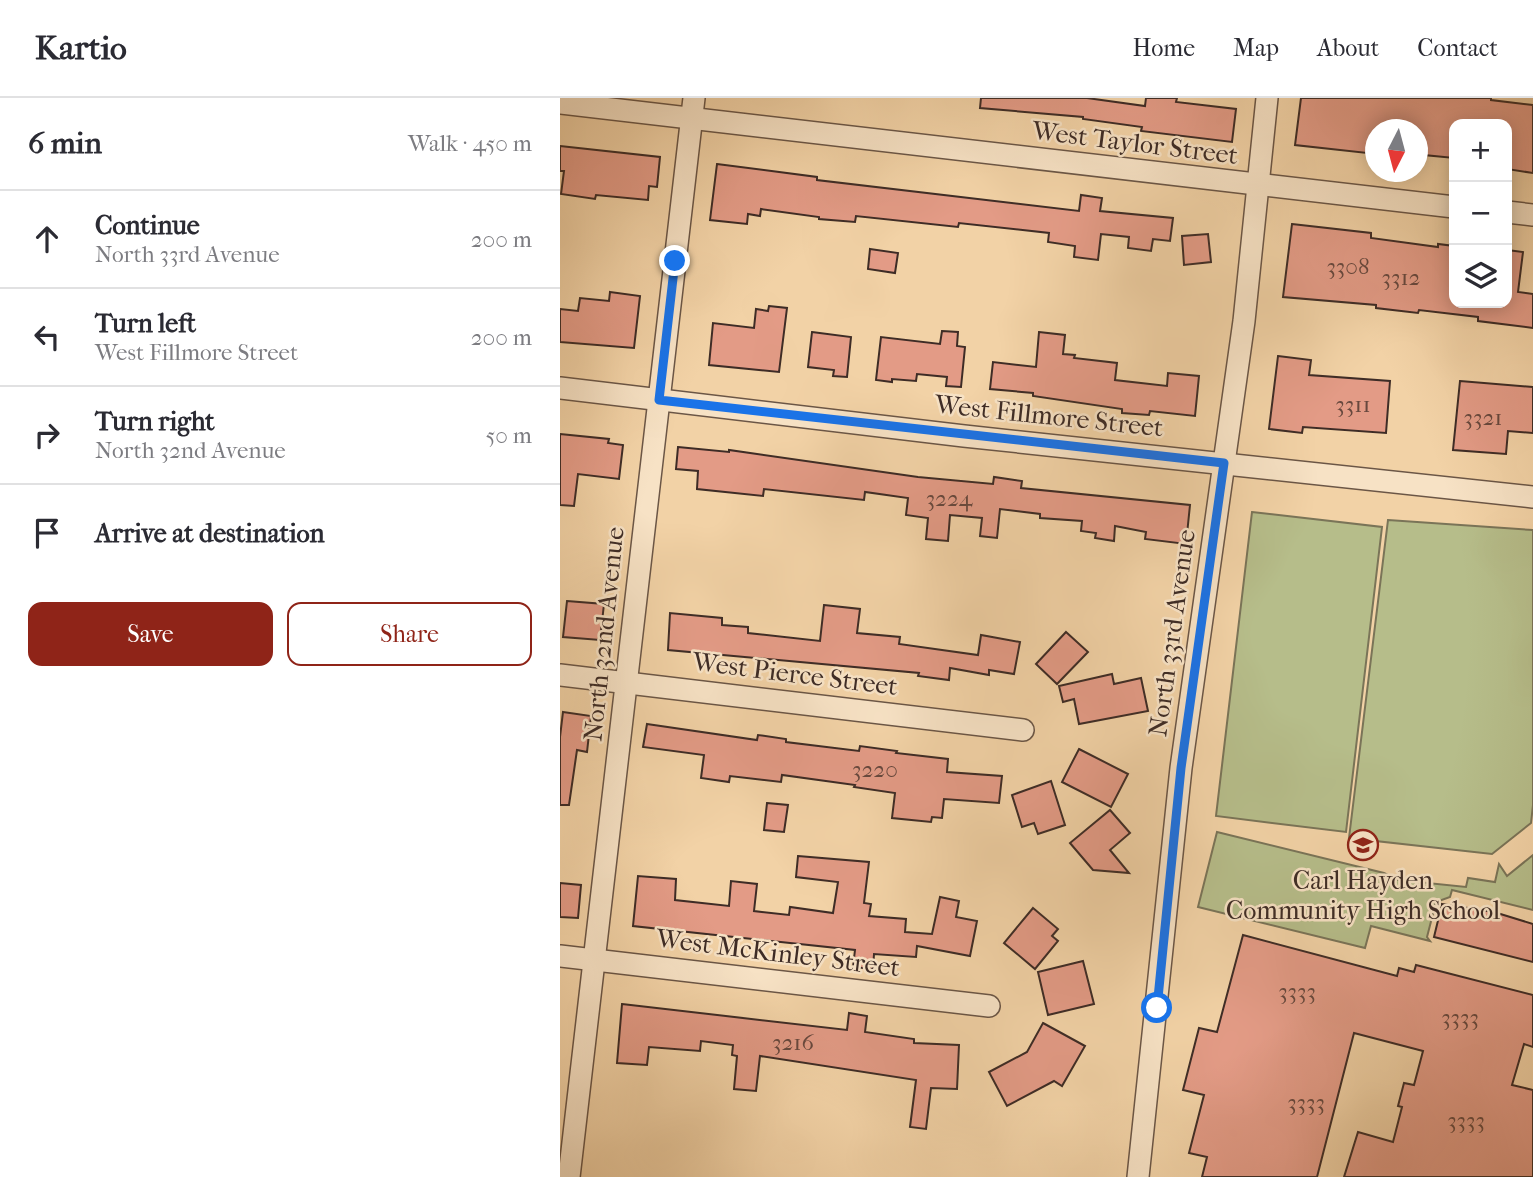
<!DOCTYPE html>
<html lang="en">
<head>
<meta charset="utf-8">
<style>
	:root { --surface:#fff; --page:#f2f2f3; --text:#2b2b33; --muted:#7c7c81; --line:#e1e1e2; --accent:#8f2418 }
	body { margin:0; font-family:"IM FELL French Canon",serif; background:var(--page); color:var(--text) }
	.controls { position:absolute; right:21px; top:21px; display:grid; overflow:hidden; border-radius:14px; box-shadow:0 4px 18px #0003 }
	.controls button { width:63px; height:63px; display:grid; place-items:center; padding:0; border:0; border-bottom:2px solid var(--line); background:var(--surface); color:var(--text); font:35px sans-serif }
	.compass { position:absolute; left:805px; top:21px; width:63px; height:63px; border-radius:50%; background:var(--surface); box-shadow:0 4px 18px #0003; rotate:186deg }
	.stop { position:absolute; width:21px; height:21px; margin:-16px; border:5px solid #1a73e8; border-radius:50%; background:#fff }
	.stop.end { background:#1a73e8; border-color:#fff; box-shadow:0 2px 7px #0008 }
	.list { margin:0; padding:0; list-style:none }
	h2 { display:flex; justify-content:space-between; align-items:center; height:91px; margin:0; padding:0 28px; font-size:30px }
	h2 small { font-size:23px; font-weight:400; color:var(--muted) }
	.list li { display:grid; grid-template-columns:46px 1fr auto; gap:21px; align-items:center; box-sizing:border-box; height:98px; padding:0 28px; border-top:2px solid var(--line) }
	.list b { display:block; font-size:26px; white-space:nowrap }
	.list p { margin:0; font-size:23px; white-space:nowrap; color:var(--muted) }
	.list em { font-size:23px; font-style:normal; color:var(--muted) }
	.actions { display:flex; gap:14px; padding:21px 28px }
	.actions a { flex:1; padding:16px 0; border:2px solid var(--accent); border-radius:14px; text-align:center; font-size:24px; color:var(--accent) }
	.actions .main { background:var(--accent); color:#fff }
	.icon { flex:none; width:38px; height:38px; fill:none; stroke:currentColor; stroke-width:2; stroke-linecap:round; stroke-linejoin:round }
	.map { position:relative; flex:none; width:973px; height:1079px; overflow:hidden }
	header { display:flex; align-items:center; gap:42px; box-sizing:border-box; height:98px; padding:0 35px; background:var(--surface); border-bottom:2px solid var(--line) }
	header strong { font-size:33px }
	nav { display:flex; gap:38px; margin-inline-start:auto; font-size:24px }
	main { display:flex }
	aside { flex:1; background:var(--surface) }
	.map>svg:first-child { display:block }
	.green { fill:#b6bd8a; stroke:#7a7458; stroke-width:2 }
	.building { fill:#e39b86; stroke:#3e2c26; stroke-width:2 }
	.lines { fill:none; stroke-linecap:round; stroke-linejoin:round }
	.minor-casing { stroke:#6b5646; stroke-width:24 }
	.minor { stroke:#f7e2c5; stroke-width:21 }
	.route { stroke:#1a73e8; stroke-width:9 }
	.labels { text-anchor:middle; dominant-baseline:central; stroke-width:5; stroke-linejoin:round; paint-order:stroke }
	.number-label { font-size:23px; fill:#67483e }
	.street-label { font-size:26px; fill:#3e2c26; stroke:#f7e2c5 }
	.poi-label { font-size:26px; fill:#3e2c26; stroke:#f7e2c5 }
</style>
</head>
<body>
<header>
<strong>Kartio</strong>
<nav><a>Home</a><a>Map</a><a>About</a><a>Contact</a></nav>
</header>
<main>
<aside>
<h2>6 min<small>Walk · 450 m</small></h2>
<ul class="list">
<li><svg class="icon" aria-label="ahead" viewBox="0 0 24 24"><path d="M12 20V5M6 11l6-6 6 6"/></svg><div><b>Continue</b><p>North 33rd Avenue</p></div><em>200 m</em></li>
<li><svg class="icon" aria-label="left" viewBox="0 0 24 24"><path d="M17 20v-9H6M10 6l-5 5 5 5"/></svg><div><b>Turn left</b><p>West Fillmore Street</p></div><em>200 m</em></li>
<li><svg class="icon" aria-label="right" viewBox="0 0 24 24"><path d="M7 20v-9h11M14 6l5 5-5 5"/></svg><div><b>Turn right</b><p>North 32nd Avenue</p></div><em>50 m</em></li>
<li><svg class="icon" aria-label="arrive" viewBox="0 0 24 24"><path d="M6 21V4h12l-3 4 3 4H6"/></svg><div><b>Arrive at destination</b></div></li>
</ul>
<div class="actions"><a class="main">Save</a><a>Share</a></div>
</aside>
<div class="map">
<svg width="973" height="1079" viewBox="0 0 973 1079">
	<rect width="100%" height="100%" fill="#f2d2a6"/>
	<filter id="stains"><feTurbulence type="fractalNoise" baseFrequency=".00286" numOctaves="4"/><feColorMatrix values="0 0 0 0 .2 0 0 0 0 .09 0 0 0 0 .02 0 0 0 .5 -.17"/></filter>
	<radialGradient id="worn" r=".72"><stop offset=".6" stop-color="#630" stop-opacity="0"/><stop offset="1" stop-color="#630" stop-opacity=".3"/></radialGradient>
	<!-- green -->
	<g class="green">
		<path d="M692,414L822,429L786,734L656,718Z"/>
		<path d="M828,422L973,432V707L971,725L932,756L789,740Z"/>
		<path d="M657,734L824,775L838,782L906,789L908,780L935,784L939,766L947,778L973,757V812L892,792L890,799L876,804L867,839L870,843L811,828L805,850L638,809Z"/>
	</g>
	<!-- building -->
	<g class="building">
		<path d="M421,0H527L585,8L586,0H617L616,4L676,11L672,44L581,33L582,29L523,21V19L420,10Z"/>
		<path d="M741,0H931V2L973,7V75L947,71V26H894V60L864,57L865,48L858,47V32H816V56L735,47Z"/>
		<path d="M0,48L100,59L97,89L89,88L88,102L36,97L35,101L1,96L4,73H0Z"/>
		<path d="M157,66L257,79V82L519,113L521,97L542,100L540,113L613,120L610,143L593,141L591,153L568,150L569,139L541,136L538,162L514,159L515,148L488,144L489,135L399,125L398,129L296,118L295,124L259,121V119L201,111L200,118L188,116L187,126L150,122Z"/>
		<path d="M732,126L811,135V140L878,149V146L894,148V205H947V152L963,154L958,194L973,196V230L918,223V219L859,212L858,215L816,210V207L723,199Z"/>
		<path d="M648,136L651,164L624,167L622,138Z"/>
		<path d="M310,151L338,155L335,175L308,171Z"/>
		<path d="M50,194L80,198L74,250L0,244V211L18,213L20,200L49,203Z"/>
		<path d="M209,208L227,210L219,274L149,267L153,225L194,230L196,211L208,213Z"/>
		<path d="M382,233L398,234L397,248L405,249L401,289L386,288L387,279L357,276L356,283L332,281V284L316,282L321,239L380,246Z"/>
		<path d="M252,234L291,239L287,279L273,278L274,272L248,269Z"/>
		<path d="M479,234L505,237L503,256L515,257L514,260L557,265L555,282L607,288L608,275L639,278L635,318L590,313L589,317L562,315V311L473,298V295L430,291L433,264L476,269Z"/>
		<path d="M718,258L751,262L749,277L830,283L826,335L743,329L742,335L709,331Z"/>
		<path d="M900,283L973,289V335L948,333L946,356L893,352Z"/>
		<path d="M0,336L49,341L48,345L63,347L59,381L18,376L14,408L0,407Z"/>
		<path d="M118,349L169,354V352L358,379L433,386L434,379L462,383L461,390L630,407L626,446L585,441L586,434L555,428L554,443L535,440L536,435L521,433L522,423L480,420V416L440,411L437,440L420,438L422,420L390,417L388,443L366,441L368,420L346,417L348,400L305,394L304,402L204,391L203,398L137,391L138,373L116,371Z"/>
		<path d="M7,503L44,506L40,542L3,539Z"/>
		<path d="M264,507L300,511L297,535L340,539L339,546L418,557L421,537L460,544L454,576L429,572V577L390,570L389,582L358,578L359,575L108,552L110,515L162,520V527L188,529V535L260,543Z"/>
		<path d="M506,534L528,554L497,586L476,566Z"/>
		<path d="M552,576L554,586L581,580L588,613L519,626L514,601L503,604L499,588Z"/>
		<path d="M3,614L31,618L27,654L17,652L9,707H0V639Z"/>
		<path d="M87,626L197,642L198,637L226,641V644L299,653L300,648L337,653L336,655L388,661L387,674L442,678L439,705L384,701L382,720L372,719L371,724L332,720L335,695L294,689L295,687L222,677L221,684L170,678L169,684L141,680L144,657L83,649Z"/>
		<path d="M519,651L568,676L551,709L502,684Z"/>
		<path d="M491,683L505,727L478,736L474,725L462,729L452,697Z"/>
		<path d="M207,705L228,707L224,734L204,732Z"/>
		<path d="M550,712L570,735L550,752L569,775L533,772L510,745Z"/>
		<path d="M238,758L309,764L304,805L311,806L309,818L346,821L345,834L372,836L380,799L399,803L396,819L417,823L410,858L357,848L356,859L314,856L313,871L293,869L295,852L73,828L78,778L116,781L115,802L169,808L171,783L197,786L194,813L229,817L230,809L273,815L278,784L236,779Z"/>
		<path d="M0,785L21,787L18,820L0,819Z"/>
		<path d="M882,806L934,814L973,826V864L874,839Z"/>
		<path d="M473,810L498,831L492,838L498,843L475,871L444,845Z"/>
		<path d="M683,837L837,878L839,870L854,874L856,867L973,897V949L964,946L952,987L973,992V1079H784L798,1034L833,1044L842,1009L838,1008L844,985L854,987L863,953L794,935L757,1079H642L647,1059L629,1055L644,997L623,992L639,930L657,934Z"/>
		<path d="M523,863L534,906L488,917L478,874Z"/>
		<path d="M62,906L287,932L289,915L307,918L305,934L354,941V945L399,947L397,991L371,990L366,1031L350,1029L356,982L200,958L196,993L174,991L177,958L172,957L173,947L141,943L140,953L89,949L87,967L57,965Z"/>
		<path d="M483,925L525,948L502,988L494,983L447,1008L429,974L467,954Z"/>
	</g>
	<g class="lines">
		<!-- minor casing -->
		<g class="minor-casing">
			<g id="minor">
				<path d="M0,5L894,109"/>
				<path d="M947,114L973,117"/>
				<path d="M0,290L404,338L973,399"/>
				<path d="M0,577L463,632"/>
				<path d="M0,858L429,908"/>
				<path d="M9,1079L134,0"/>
				<path d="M578,1079L621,670L684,223L707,0"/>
			</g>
		</g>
		<!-- minor -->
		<use href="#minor" class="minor"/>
	</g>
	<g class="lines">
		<!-- route -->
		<path class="route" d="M115,163L99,302L664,365L621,670L597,910"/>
	</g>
	<!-- icons -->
	<defs>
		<g id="school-ring" transform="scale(1.575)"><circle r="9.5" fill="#f7e2c5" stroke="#8f2418" stroke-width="1.5"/><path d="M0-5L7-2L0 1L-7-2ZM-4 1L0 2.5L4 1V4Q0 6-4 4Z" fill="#8f2418"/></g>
	</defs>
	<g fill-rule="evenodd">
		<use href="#school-ring" x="803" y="747"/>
	</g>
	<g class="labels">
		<!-- number labels -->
		<g class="number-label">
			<text x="788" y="168">3308</text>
			<text x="841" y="179">3312</text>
			<text x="793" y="306">3311</text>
			<text x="923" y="319">3321</text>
			<text x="389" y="400">3224</text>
			<text x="315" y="671">3220</text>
			<text x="737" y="893">3333</text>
			<text x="900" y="919">3333</text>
			<text x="233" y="944">3216</text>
			<text x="746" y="1004">3333</text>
			<text x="906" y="1022">3333</text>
		</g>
		<!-- street labels -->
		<g class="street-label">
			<text transform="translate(575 45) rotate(7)">West Taylor Street</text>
			<text transform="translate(489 318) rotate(6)">West Fillmore Street</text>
			<text transform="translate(612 535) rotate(-82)">North 33rd Avenue</text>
			<text transform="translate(44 536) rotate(-84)">North 32nd Avenue</text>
			<text transform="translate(235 576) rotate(7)">West Pierce Street</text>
			<text transform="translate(218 855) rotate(7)">West McKinley Street</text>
		</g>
		<!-- poi labels -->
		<g class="poi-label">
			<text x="803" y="782">Carl Hayden<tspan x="803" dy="30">Community High School</tspan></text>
		</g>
	</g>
	<rect width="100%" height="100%" filter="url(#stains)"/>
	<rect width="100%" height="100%" fill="url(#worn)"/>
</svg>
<div class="controls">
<button>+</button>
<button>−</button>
<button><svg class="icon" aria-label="layers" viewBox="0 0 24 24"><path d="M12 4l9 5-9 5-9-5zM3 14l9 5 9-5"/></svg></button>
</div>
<svg class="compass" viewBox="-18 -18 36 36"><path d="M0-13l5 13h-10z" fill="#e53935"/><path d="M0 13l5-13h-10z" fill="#7c7c81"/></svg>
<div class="stop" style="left:597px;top:910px"></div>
<div class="stop end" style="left:115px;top:163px"></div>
</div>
</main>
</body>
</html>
